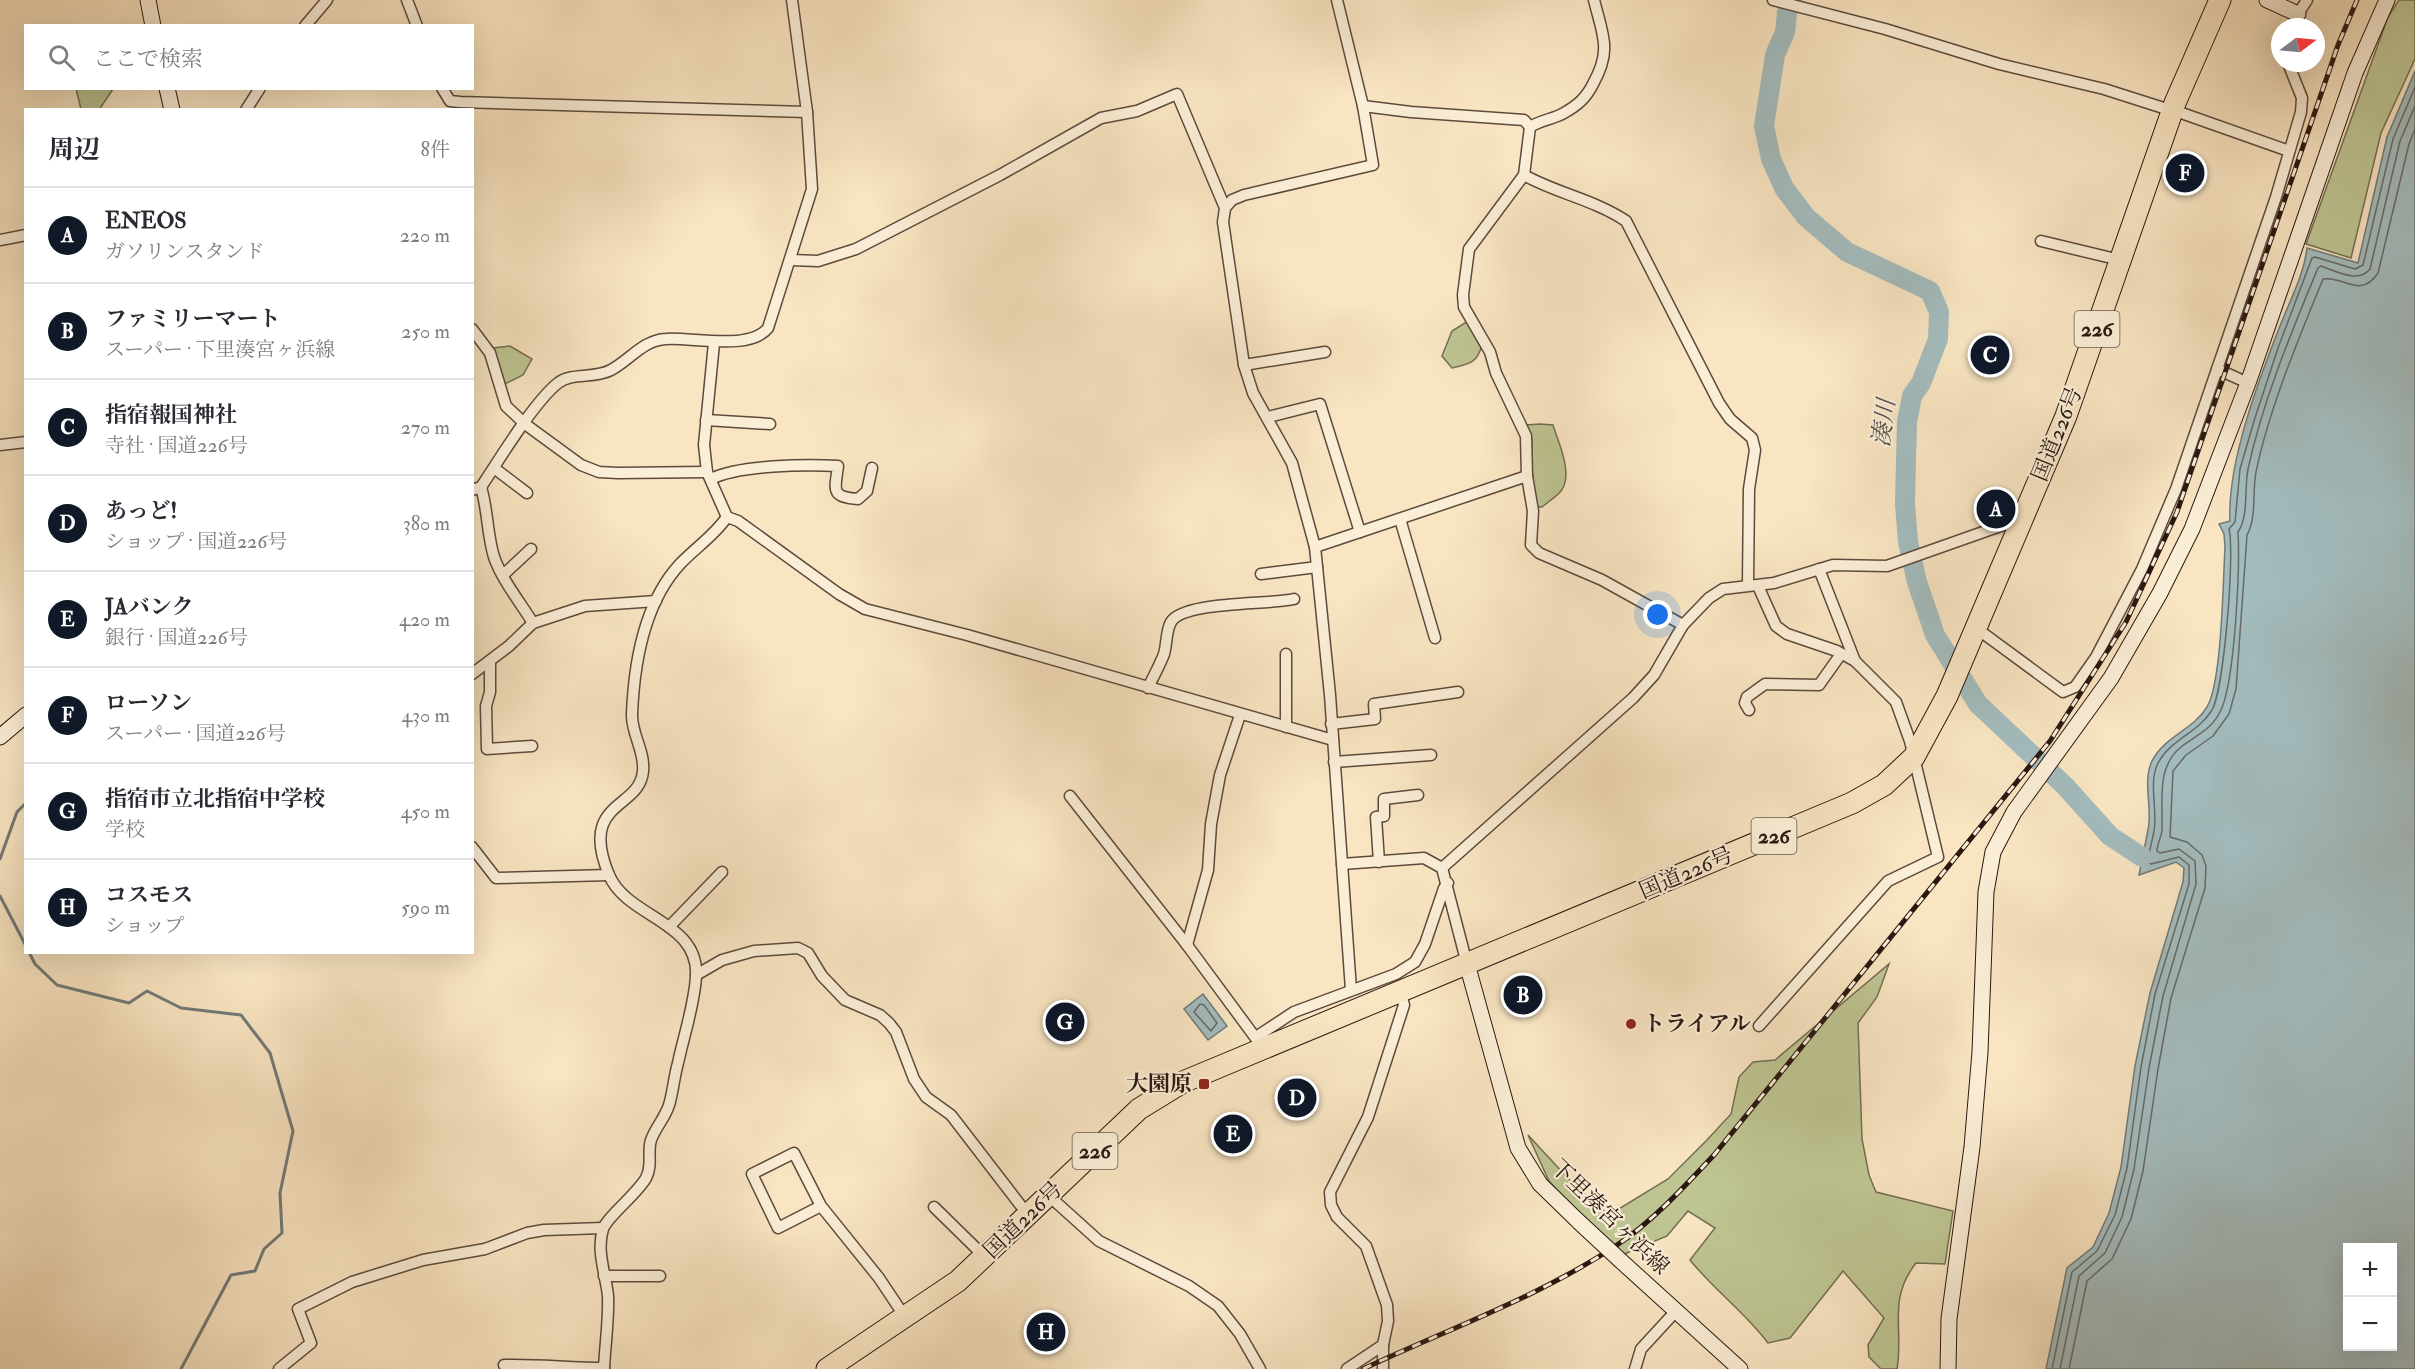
<!DOCTYPE html>
<html lang="ja">
<head>
<meta charset="utf-8">
<style>
	:root { --surface:#fff; --page:#f7f7f7; --text:#2b2b33; --muted:#7c7c81; --line:#e1e1e2; --accent:#111827 }
	body { margin:0; font-family:"IM FELL Double Pica","Noto Serif JP",serif; background:var(--page); color:var(--text) }
	.controls { position:absolute; right:18px; bottom:18px; display:grid; overflow:hidden; border-radius:0px; box-shadow:0 6px 24px #0002 }
	.controls button { width:54px; height:54px; display:grid; place-items:center; padding:0; border:0; border-bottom:2px solid var(--line); background:var(--surface); color:var(--text); font:30px sans-serif }
	.compass { position:absolute; left:2271px; top:18px; width:54px; height:54px; border-radius:50%; background:var(--surface); box-shadow:0 6px 24px #0002; rotate:74deg }
	.you { position:absolute; left:1658px; top:615px; width:21px; height:21px; margin:-15px; border:4px solid #fff; border-radius:50%; background:#1a73e8; box-shadow:0 0 0 9px #1a73e833 }
	.badge { display:grid; place-items:center; width:39px; height:39px; border-radius:50%; background:var(--accent); color:#fff; font-size:20px; font-weight:700 }
	.pin { position:absolute; translate:-50% -50%; border:3px solid #fff; box-shadow:0 2px 6px #0006 }
	.list { margin:0; padding:0; list-style:none }
	h2 { display:flex; justify-content:space-between; align-items:center; height:78px; margin:0; padding:0 24px; font-size:26px }
	h2 small { font-size:20px; font-weight:400; color:var(--muted) }
	.list li { display:grid; grid-template-columns:39px 1fr auto; gap:18px; align-items:center; box-sizing:border-box; height:96px; padding:0 24px; border-top:2px solid var(--line) }
	.list b { display:block; font-size:22px; white-space:nowrap }
	.list p { margin:0; font-size:20px; white-space:nowrap; color:var(--muted) }
	.list em { font-size:20px; font-style:normal; color:var(--muted) }
	.icon { flex:none; width:33px; height:33px; fill:none; stroke:currentColor; stroke-width:2; stroke-linecap:round; stroke-linejoin:round }
	.map { position:relative; flex:none; width:2415px; height:1369px; overflow:hidden }
	.search { position:absolute; background:var(--surface); box-shadow:0 6px 24px #0002; left:24px; top:24px; width:450px; height:66px; display:flex; align-items:center; gap:15px; box-sizing:border-box; padding:0 21px; border-radius:0px; color:var(--muted); font-size:22px }
	.panel { position:absolute; background:var(--surface); box-shadow:0 6px 24px #0002; left:24px; top:108px; width:450px; height:846px; border-radius:0px }
	.map>svg:first-child { display:block }
	.green { fill:#bec593; stroke:#746e52; stroke-width:1.5 }
	.water { fill:#a3bcbe; stroke:#727a78; stroke-width:1.5; fill-rule:evenodd }
	.lines { fill:none; stroke-linecap:round; stroke-linejoin:round }
	.shore { stroke:#666a67; stroke-width:1.5 }
	.stream { stroke:#727a78; stroke-width:3 }
	.river { stroke:#a3bcbe; stroke-width:20 }
	.street-casing { stroke:#5d4a3c; stroke-width:13 }
	.secondary-casing { stroke:#291710; stroke-width:17 }
	.highway-casing { stroke:#291710; stroke-width:23 }
	.street { stroke:#fbeed7; stroke-width:10 }
	.secondary { stroke:#fbeed7; stroke-width:15 }
	.highway { stroke:#f9e5c2; stroke-width:21 }
	.rail-casing { stroke:#291710; stroke-width:5 }
	.rail { stroke:#fbeed7; stroke-width:3; stroke-dasharray:9; stroke-linecap:butt }
	.secondary-bridge-casing { stroke:#291710; stroke-width:17; stroke-linecap:butt }
	.secondary-bridge { stroke:#fbeed7; stroke-width:15 }
	.poi-dot { fill:#8f2418; stroke:#fbeed7; stroke-width:2 }
	.labels { text-anchor:middle; dominant-baseline:central; stroke-width:4.5; stroke-linejoin:round; paint-order:stroke }
	.shield { fill:#fbeed7; stroke:#68584c; stroke-width:1.5 }
	.shield-label { font-size:21px; font-weight:bold; fill:#291710 }
	.street-label { font-size:22px; fill:#291710; stroke:#fbeed7 }
	.poi-label { font-size:22px; font-weight:bold; fill:#291710; stroke:#fbeed7; text-anchor:start }
	.water-label { font-size:24px; font-style:italic; fill:#54514d; stroke:#fbeed7 }
</style>
</head>
<body>
<div class="map">
<svg width="2415" height="1369" viewBox="0 0 2415 1369">
	<rect width="100%" height="100%" fill="#f9e5c2"/>
	<filter id="stains"><feTurbulence type="fractalNoise" baseFrequency=".00333" numOctaves="4"/><feColorMatrix values="0 0 0 0 .2 0 0 0 0 .09 0 0 0 0 .02 0 0 0 .5 -.17"/></filter>
	<radialGradient id="worn" r=".72"><stop offset=".6" stop-color="#630" stop-opacity="0"/><stop offset="1" stop-color="#630" stop-opacity=".3"/></radialGradient>
	<!-- green -->
	<g class="green">
		<path d="M2399,0H2415V59L2381,133L2351,258L2306,244L2388,17Z"/>
		<path d="M76,89V88L113,89L99,110L81,109Z"/>
		<path d="M1468,321L1482,345C1477,363 1470,364 1452,368L1442,356L1452,331Z"/>
		<path d="M510,346L532,359L523,375L505,384L493,348Z"/>
		<path d="M1540,424L1553,425C1558,442 1574,474 1561,491C1556,497 1548,502 1542,507H1535L1531,477L1532,440L1526,425Z"/>
		<path d="M1889,964L1877,997L1858,1023L1862,1139L1869,1175L1876,1192L1953,1211L1945,1264L1916,1263C1887,1300 1904,1329 1897,1369H1881L1869,1357L1868,1345L1884,1318L1843,1271L1790,1338L1768,1343C1745,1312 1714,1290 1690,1260L1715,1228L1688,1211L1667,1236L1615,1258L1549,1181L1528,1135L1576,1187L1609,1215L1668,1179L1706,1141L1731,1114L1739,1077L1753,1062L1775,1060Z"/>
	</g>
	<!-- water -->
	<g class="water">
		<path d="M2415,71V1369H2046L2067,1268L2093,1247L2109,1213L2121,1167L2135,1066L2150,993L2183,882L2184,868L2176,862L2139,875C2142,860 2145,845 2148,830C2153,809 2142,782 2152,761C2165,736 2193,730 2207,707C2222,682 2223,581 2225,547L2224,534L2219,524L2230,521C2227,463 2259,379 2280,326C2290,300 2304,275 2307,248L2358,263L2387,137ZM2348,1248H2392V1346H2348Z"/>
		<path d="M1203,994L1227,1026L1208,1040L1184,1009Z"/>
	</g>
	<g class="lines">
		<!-- shore -->
		<g class="shore">
			<path d="M1200,1004L1204,1005L1217,1023L1211,1031L1194,1012Z"/>
			<path d="M2052,1369L2072,1272L2097,1251L2115,1215L2127,1168L2141,1067L2155,994L2189,884V865L2179,857L2151,864L2148,862C2149,851 2152,842 2154,831C2158,810 2148,783 2158,763C2171,739 2198,733 2212,710C2224,689 2235,553 2229,529L2235,522L2240,469L2254,421L2278,348L2312,258L2315,257L2355,269L2363,265L2393,139L2415,87"/>
			<path d="M2060,1369L2079,1276L2105,1253L2122,1217L2134,1169L2149,1068L2163,996L2196,884L2195,861L2179,849L2160,853L2157,851C2157,843 2162,837 2162,829C2163,801 2156,767 2181,747C2196,735 2212,730 2221,710C2235,679 2240,569 2238,532C2249,516 2244,489 2248,469C2263,400 2291,333 2318,268L2321,266C2336,271 2358,284 2370,269L2400,141L2415,106"/>
			<path d="M2069,1369L2087,1281L2112,1259L2131,1219L2143,1171L2158,1069L2171,998L2205,888L2206,866L2202,855L2187,842L2170,837L2173,771L2186,755L2213,736L2229,714L2236,689L2247,535C2257,517 2252,492 2256,472C2269,409 2299,338 2323,279C2343,275 2360,300 2378,273L2409,144L2415,129"/>
		</g>
		<!-- stream -->
		<g class="stream">
			<path d="M0,859L17,812L26,803"/>
			<path d="M0,896L26,946"/>
			<path d="M29,952L35,964L57,985L129,1003L147,991L181,1008L241,1015L270,1053L293,1131L280,1193L282,1233L264,1249L255,1271L231,1275L181,1369"/>
		</g>
		<!-- river -->
		<path class="river" d="M1792,0L1787,13L1785,32L1775,55L1764,126L1771,159L1784,188L1806,217L1847,252L1930,291L1939,312L1938,339L1921,383L1912,396L1907,422L1905,504L1908,542L1917,582L1935,635L1978,704L2065,786L2110,836L2142,857"/>
		<!-- street casing -->
		<g class="street-casing">
			<g id="street">
				<path d="M407,0L417,26"/>
				<path d="M1773,0L1885,29L1999,64L2104,89L2173,111"/>
				<path d="M305,26L327,0"/>
				<path d="M2297,27L2298,14L2307,0"/>
				<path d="M442,88L450,101L460,102L807,112"/>
				<path d="M1363,106L1411,112L1524,120L1530,127L1524,175C1556,193 1595,200 1626,221L1719,403L1730,419L1752,438L1755,450L1749,489L1748,585"/>
				<path d="M246,110L260,88"/>
				<path d="M2173,110L2289,151"/>
				<path d="M1530,127C1541,120 1554,119 1564,113C1578,105 1586,98 1593,84C1612,50 1603,36 1594,0"/>
				<path d="M1524,175L1469,249L1463,295L1464,307L1490,352L1496,373L1526,436L1527,476L1533,511L1531,545L1539,553L1602,580L1683,625"/>
				<path d="M1225,208L1232,200L1244,195L1373,165L1363,106L1337,0"/>
				<path d="M0,240L26,235"/>
				<path d="M2041,241L2120,260"/>
				<path d="M791,260L818,261L856,249L1000,175L1101,118L1137,111L1177,94L1225,208L1223,222L1244,365L1253,393L1292,463L1315,547L1330,695L1351,990"/>
				<path d="M472,329L490,353L506,406L525,424L581,465L599,472L618,473L707,472"/>
				<path d="M714,343L704,445L707,472L727,517L738,521L839,594L865,609L967,635L1333,740"/>
				<path d="M1244,365L1325,352"/>
				<path d="M2217,369L2248,383"/>
				<path d="M1268,417L1320,404L1360,532"/>
				<path d="M706,420L770,424"/>
				<path d="M0,445L26,442"/>
				<path d="M494,468L527,493"/>
				<path d="M711,479C739,465 806,464 838,466C835,490 830,497 858,499L867,491L872,468"/>
				<path d="M481,487C488,511 487,534 494,557C502,580 520,602 533,623"/>
				<path d="M472,490L481,487C499,460 534,402 558,383C572,372 595,379 611,370C630,360 643,340 666,339C692,337 750,351 768,328L812,189L807,112L792,0"/>
				<path d="M1400,519L1435,638"/>
				<path d="M1315,547L1527,476"/>
				<path d="M1819,569L1855,661"/>
				<path d="M1261,574L1317,567"/>
				<path d="M503,575L531,549"/>
				<path d="M1758,586L1776,626L1787,634L1837,651L1855,661L1896,702L1910,741L1938,857L1888,881L1759,1026"/>
				<path d="M1976,628L2063,692L2075,687L2096,657L2142,569L2176,489L2276,197L2301,112L2302,98L2288,63"/>
				<path d="M490,661V692L486,706L487,749L532,746"/>
				<path d="M472,674L509,646L533,623L585,606L656,601"/>
				<path d="M1148,688C1153,677 1160,665 1164,654C1167,644 1166,630 1171,622C1183,601 1269,605 1294,599"/>
				<path d="M1749,710L1745,703L1747,697L1765,684L1819,685L1841,654"/>
				<path d="M1331,724L1375,719L1374,704L1458,692"/>
				<path d="M1286,727V654"/>
				<path d="M1334,762L1431,755"/>
				<path d="M1070,796L1187,945L1263,1048"/>
				<path d="M472,847L496,878L609,875"/>
				<path d="M1379,862L1376,817L1384,816V799L1418,795"/>
				<path d="M1342,864L1424,858L1442,868L1467,964"/>
				<path d="M1442,868L1633,698L1654,675L1683,625L1709,598L1723,589L1774,583L1833,565L1887,566L2023,518"/>
				<path d="M669,927L722,872"/>
				<path d="M1187,945L1208,870L1211,824L1220,775L1240,715"/>
				<path d="M696,975L722,960L754,951L798,948L808,953L822,976L845,1000L880,1015L889,1023L896,1032L914,1079L926,1097L951,1115L1028,1215"/>
				<path d="M1256,1037L1294,1012L1396,974L1415,962L1425,944L1444,888L1448,883"/>
				<path d="M1048,1195L1099,1241L1189,1286L1218,1306L1240,1334L1260,1369"/>
				<path d="M821,1206L778,1228L752,1174L794,1153L821,1206L879,1278L905,1317"/>
				<path d="M934,1207L985,1257"/>
				<path d="M604,1276H660"/>
				<path d="M504,1365C538,1364 570,1368 604,1368"/>
				<path d="M279,1369L311,1343L298,1309L352,1282L423,1260L485,1249L527,1233L544,1230L603,1228"/>
				<path d="M604,1369C605,1345 609,1320 608,1296C606,1275 596,1251 603,1229C607,1217 637,1194 646,1178C653,1165 647,1152 651,1140C655,1128 665,1118 669,1105C673,1092 674,1077 678,1063C684,1035 694,1006 696,977C700,921 627,918 609,875C578,800 640,810 643,771C645,751 631,733 632,714C634,664 644,603 680,564C695,548 714,536 727,517"/>
				<path d="M1347,1369L1383,1345"/>
				<path d="M1383,1369V1345L1388,1321L1387,1305L1366,1246L1337,1217L1331,1205L1330,1192L1368,1117L1404,1005L1400,992"/>
				<path d="M1635,1369L1641,1349L1676,1311"/>
			</g>
		</g>
		<!-- secondary casing -->
		<g class="secondary-casing">
			<g id="secondary">
				<path d="M148,0L153,26"/>
				<path d="M2267,0L2298,14"/>
				<path d="M167,88L172,110"/>
				<path d="M0,737L26,715"/>
				<path d="M1467,964L1518,1148L1540,1184L1579,1222"/>
				<path d="M1621,1261L1740,1369"/>
				<path d="M1948,1369L1949,1319L1972,1147L1980,1052L1986,892L1993,852L2014,812L2111,678L2160,593L2192,529L2248,383L2355,73L2387,0"/>
			</g>
		</g>
		<!-- highway casing -->
		<g class="highway-casing">
			<path id="highway" d="M827,1369L958,1281L1139,1109L1183,1082L1852,803L1884,785L1914,757L1947,696L2066,416L2175,103L2220,0"/>
		</g>
		<!-- street -->
		<use href="#street" class="street"/>
		<!-- secondary -->
		<use href="#secondary" class="secondary"/>
		<!-- highway -->
		<use href="#highway" class="highway"/>
		<!-- rail casing -->
		<g class="rail-casing">
			<path id="rail" d="M1363,1369C1448,1329 1539,1297 1617,1245C1652,1222 1686,1185 1714,1155L2050,741L2126,622L2177,512L2338,45L2357,0"/>
		</g>
		<!-- rail -->
		<use href="#rail" class="rail"/>
		<!-- secondary-bridge casing -->
		<g class="secondary-bridge-casing">
			<path id="secondary-bridge" d="M1579,1222L1621,1261"/>
		</g>
		<!-- secondary-bridge -->
		<use href="#secondary-bridge" class="secondary-bridge"/>
	</g>
	<!-- markers -->
	<g class="poi-dot">
		<circle cx="1631" cy="1024" r="6"/>
		<rect x="1198" y="1078" width="12" height="12" rx="3"/>
	</g>
	<g class="labels">
		<!-- shield labels -->
		<g class="shield">
			<rect x="2074.5" y="311" width="45" height="36" rx="4.5"/>
			<rect x="1751.5" y="818" width="45" height="36" rx="4.5"/>
			<rect x="1072.5" y="1133" width="45" height="36" rx="4.5"/>
		</g>
		<g class="shield-label">
			<text x="2097" y="329">226</text>
			<text x="1774" y="836">226</text>
			<text x="1095" y="1151">226</text>
		</g>
		<!-- street labels -->
		<g class="street-label">
			<text transform="translate(2057 434) rotate(-68)">国道226号</text>
			<text transform="translate(1686 873) rotate(-23)">国道226号</text>
			<text transform="translate(1610 1217) rotate(44)">下里湊宮ヶ浜線</text>
			<text transform="translate(1023 1220) rotate(-44)">国道226号</text>
		</g>
		<!-- poi labels -->
		<g class="poi-label">
			<text x="1643" y="1024">トライアル</text>
			<text x="1192" y="1084" text-anchor="end">大園原</text>
		</g>
		<!-- water labels -->
		<g class="water-label">
			<text transform="translate(1884 423) rotate(-83)">湊川</text>
		</g>
	</g>
	<rect width="100%" height="100%" filter="url(#stains)"/>
	<rect width="100%" height="100%" fill="url(#worn)"/>
</svg>
<div class="controls">
<button>+</button>
<button>−</button>
</div>
<svg class="compass" viewBox="-18 -18 36 36"><path d="M0-13l5 13h-10z" fill="#e53935"/><path d="M0 13l5-13h-10z" fill="#7c7c81"/></svg>
<div class="you"></div>
<div class="pin badge" style="left:1996px;top:509px">A</div>
<div class="pin badge" style="left:1523px;top:995px">B</div>
<div class="pin badge" style="left:1990px;top:355px">C</div>
<div class="pin badge" style="left:1297px;top:1098px">D</div>
<div class="pin badge" style="left:1233px;top:1134px">E</div>
<div class="pin badge" style="left:2185px;top:173px">F</div>
<div class="pin badge" style="left:1065px;top:1022px">G</div>
<div class="pin badge" style="left:1046px;top:1332px">H</div>
<div class="search"><svg class="icon" aria-label="search" viewBox="0 0 24 24"><circle cx="10" cy="10" r="6"/><path d="M15 15l6 6"/></svg>ここで検索</div>
<section class="panel">
<h2>周辺<small>8件</small></h2>
<ul class="list">
<li><span class="badge">A</span><div><b>ENEOS</b><p>ガソリンスタンド</p></div><em>220 m</em></li>
<li><span class="badge">B</span><div><b>ファミリーマート</b><p>スーパー · 下里湊宮ヶ浜線</p></div><em>250 m</em></li>
<li><span class="badge">C</span><div><b>指宿報国神社</b><p>寺社 · 国道226号</p></div><em>270 m</em></li>
<li><span class="badge">D</span><div><b>あっど!</b><p>ショップ · 国道226号</p></div><em>380 m</em></li>
<li><span class="badge">E</span><div><b>JAバンク</b><p>銀行 · 国道226号</p></div><em>420 m</em></li>
<li><span class="badge">F</span><div><b>ローソン</b><p>スーパー · 国道226号</p></div><em>430 m</em></li>
<li><span class="badge">G</span><div><b>指宿市立北指宿中学校</b><p>学校</p></div><em>450 m</em></li>
<li><span class="badge">H</span><div><b>コスモス</b><p>ショップ</p></div><em>590 m</em></li>
</ul>
</section>
</div>
</body>
</html>
